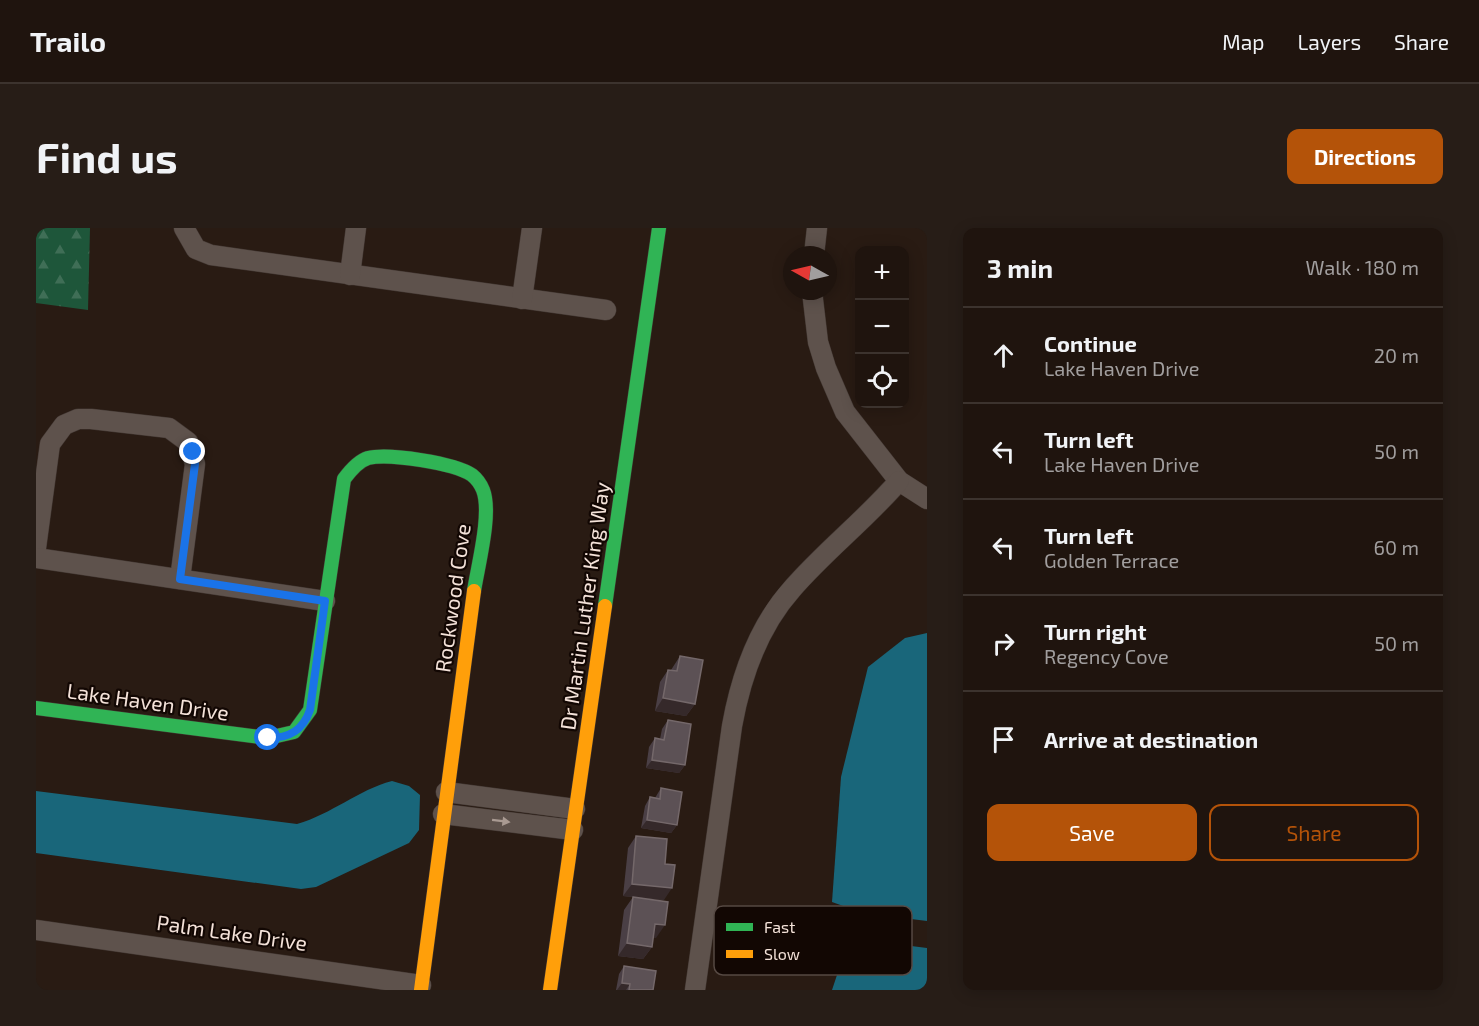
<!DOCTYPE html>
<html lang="en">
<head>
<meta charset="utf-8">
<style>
	:root { --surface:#1f140e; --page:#271d17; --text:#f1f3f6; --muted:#a19e9e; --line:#3c332e; --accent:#b45309 }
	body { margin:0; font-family:"Exo 2",sans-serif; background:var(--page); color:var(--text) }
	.controls { position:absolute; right:18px; top:18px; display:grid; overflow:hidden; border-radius:12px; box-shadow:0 3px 15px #0003 }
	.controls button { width:54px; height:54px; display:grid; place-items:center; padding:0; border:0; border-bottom:2px solid var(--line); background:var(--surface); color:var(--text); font:30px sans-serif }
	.compass { position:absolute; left:747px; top:18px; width:54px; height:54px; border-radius:50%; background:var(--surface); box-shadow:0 3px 15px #0003; rotate:278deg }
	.stop { position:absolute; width:18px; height:18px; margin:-14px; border:4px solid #1a73e8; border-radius:50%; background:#fff }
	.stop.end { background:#1a73e8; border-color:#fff; box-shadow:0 2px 6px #0008 }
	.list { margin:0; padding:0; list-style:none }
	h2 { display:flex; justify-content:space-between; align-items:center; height:78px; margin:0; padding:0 24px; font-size:26px }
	h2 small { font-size:20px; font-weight:400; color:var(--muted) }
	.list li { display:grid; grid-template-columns:39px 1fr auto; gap:18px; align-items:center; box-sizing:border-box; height:96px; padding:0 24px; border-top:2px solid var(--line) }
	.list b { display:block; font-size:22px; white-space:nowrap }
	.list p { margin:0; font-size:20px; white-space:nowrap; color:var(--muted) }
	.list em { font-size:20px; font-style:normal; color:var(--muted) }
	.actions { display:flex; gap:12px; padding:18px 24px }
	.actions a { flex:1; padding:14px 0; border:2px solid var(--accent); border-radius:12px; text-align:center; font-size:21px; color:var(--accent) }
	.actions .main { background:var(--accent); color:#fff }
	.icon { flex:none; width:33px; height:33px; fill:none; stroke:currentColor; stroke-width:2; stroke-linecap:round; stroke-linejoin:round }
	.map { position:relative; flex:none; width:891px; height:762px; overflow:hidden; border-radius:12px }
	header { display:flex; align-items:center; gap:36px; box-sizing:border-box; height:84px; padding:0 30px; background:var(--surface); border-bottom:2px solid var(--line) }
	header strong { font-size:28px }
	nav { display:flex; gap:33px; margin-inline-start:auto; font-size:21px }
	.intro { display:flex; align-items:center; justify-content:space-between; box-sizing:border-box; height:144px; padding:0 36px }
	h1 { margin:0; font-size:42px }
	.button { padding:15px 27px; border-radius:12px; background:var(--accent); color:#fff; font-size:21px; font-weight:700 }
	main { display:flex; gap:36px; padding:0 36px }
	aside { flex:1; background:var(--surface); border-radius:12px; box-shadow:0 3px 15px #0003 }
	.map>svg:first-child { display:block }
	.forest { fill:url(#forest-firs) }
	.water { fill:#19667a }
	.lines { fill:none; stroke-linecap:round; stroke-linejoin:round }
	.street-casing { stroke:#423732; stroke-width:21 }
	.fast-casing { stroke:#423732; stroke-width:15 }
	.slow-casing { stroke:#423732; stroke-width:15 }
	.street { stroke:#5e524c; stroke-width:20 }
	.fast { stroke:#30b455; stroke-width:14 }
	.slow { stroke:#ff9f0a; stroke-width:14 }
	.wall { fill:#4a3f45 }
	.shaded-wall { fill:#35292a }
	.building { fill:#5c5155; stroke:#74686a; stroke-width:1.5 }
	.oneway { fill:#a99a92 }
	.route { stroke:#1a73e8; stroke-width:8 }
	.labels { text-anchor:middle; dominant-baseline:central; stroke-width:4.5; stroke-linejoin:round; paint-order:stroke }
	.street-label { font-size:21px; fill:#f4e2d9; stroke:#120703 }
	.key { fill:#120703; stroke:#564943; stroke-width:1.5 }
	.key-label { font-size:16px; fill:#f4e2d9 }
</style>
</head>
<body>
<header>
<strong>Trailo</strong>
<nav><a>Map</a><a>Layers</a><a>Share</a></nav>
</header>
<div class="intro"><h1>Find us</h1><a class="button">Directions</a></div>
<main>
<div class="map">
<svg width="891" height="762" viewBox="0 0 891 762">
	<defs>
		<pattern id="forest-firs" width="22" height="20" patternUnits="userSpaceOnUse" patternTransform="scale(1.5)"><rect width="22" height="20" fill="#1e563a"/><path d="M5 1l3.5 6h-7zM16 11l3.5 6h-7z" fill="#3f6e56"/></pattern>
	</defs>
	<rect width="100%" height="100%" fill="#291b13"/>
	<!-- forest -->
	<path class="forest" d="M0,0H54L52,82L0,75Z"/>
	<!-- water -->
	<g class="water">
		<path d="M891,405V693L827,685L796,674L805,549L832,439L869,410Z"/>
		<path d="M356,553L373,558L384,567L383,602L373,615L280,659L265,661L0,625V563L261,596C296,586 322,562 356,553Z"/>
		<path d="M836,713L891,720V762H796L809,723Z"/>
	</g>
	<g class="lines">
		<!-- street casing -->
		<g class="street-casing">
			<g id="street">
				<path d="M148,0L160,21L175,27L570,82"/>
				<path d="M778,27L781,0"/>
				<path d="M314,47L320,0"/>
				<path d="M776,63L782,114L790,140L809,184L863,253L891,271"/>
				<path d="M486,71L496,0"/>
				<path d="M0,320L14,216L28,197L42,191H55L133,200L152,214L159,236L144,351"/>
				<path d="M0,330L289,373"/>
				<path d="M410,564L539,581"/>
				<path d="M407,586L537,602"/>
				<path d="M0,702L385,757"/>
				<path d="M659,762L696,498C705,448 722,399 756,361C789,323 829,292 863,253"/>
			</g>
		</g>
		<!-- fast casing -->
		<g class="fast-casing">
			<g id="fast">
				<path d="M569,378L623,0"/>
				<path d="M0,480L232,510L258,504L274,482L308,251C314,243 322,233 332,230C353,225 418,235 436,247C441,251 445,257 447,262C456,285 442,337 438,363"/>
			</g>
		</g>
		<!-- slow casing -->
		<g class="slow-casing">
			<g id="slow">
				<path d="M385,762L438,363"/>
				<path d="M514,762L569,378"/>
			</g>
		</g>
		<!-- street -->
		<use href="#street" class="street"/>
		<!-- fast -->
		<use href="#fast" class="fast"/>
		<!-- slow -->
		<use href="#slow" class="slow"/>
	</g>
	<!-- wall -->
	<g class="wall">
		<path d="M644,428L659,476L650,488L619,483L624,454L632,442H635Z"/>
		<path d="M632,492L649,537L643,545L610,540L613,519L619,510L624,511L626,501Z"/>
		<path d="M625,560L641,597L635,605L605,600L609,578L614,569L619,570Z"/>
		<path d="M600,608L629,636L628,672L587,668L592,620Z"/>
		<path d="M597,669L620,710L617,709L616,719L607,731L582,728L588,682Z"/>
		<path d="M588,738L617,762H580L583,746Z"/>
	</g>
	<!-- shaded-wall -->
	<g class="shaded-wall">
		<path d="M627,470L659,476L650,488L619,483Z"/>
		<path d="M616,532L649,537L643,545L610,540Z"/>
		<path d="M611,592L641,597L635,605L605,600Z"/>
		<path d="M596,656L636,660L628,672L587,668Z"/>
		<path d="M619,696L629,697L620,710L610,708Z"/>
		<path d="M591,715L616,719L607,731L582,728Z"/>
		<path d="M586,755L594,756L590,762H581Z"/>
	</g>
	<!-- building -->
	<g class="building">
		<path d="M644,428L667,432L659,476L627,470L632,442L641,443Z"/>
		<path d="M632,492L655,496L649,537L616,532L619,510L628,512Z"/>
		<path d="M625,560L646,564L641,597L611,592L614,569L624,571Z"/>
		<path d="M600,608L631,611L629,636L639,637L636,660L596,656Z"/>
		<path d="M597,669L632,674L629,697L619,696L616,719L591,715Z"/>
		<path d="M588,738L620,743L617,762H593L594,756L586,755Z"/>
	</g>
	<!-- one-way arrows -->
	<defs><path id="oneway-solid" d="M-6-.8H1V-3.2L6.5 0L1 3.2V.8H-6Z" transform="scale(1.5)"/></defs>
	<use class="oneway" href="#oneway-solid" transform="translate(465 593) rotate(7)"/>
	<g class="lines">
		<!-- route -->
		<path class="route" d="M157,224L159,236L144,351L289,373L274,482C267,502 254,510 232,510"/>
	</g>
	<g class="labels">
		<!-- street labels -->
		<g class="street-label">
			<text transform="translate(416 370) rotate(-82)">Rockwood Cove</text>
			<text transform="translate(548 378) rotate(-82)">Dr Martin Luther King Way</text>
			<text transform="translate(112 473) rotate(8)">Lake Haven Drive</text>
			<text transform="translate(196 704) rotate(8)">Palm Lake Drive</text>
		</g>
	</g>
	<!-- legend -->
	<rect x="678" y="678" width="198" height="69" rx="9" class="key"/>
	<rect x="690" y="695" width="27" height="8" fill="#30b455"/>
	<rect x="690" y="722" width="27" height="8" fill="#ff9f0a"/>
	<g class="key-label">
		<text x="728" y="705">Fast</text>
		<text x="728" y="732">Slow</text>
	</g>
</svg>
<div class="controls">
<button>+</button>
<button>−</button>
<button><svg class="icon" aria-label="locate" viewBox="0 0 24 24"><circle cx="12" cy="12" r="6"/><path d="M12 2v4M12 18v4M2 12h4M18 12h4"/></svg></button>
</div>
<svg class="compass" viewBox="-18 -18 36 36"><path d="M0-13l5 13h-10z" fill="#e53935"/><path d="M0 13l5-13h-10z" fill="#a19e9e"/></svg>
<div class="stop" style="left:232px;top:510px"></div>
<div class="stop end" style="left:157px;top:224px"></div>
</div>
<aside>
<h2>3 min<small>Walk · 180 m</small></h2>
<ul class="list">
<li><svg class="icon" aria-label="ahead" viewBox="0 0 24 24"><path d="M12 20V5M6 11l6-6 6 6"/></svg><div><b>Continue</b><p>Lake Haven Drive</p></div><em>20 m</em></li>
<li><svg class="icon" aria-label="left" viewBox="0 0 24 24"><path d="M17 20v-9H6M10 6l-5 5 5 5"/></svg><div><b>Turn left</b><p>Lake Haven Drive</p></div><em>50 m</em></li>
<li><svg class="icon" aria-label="left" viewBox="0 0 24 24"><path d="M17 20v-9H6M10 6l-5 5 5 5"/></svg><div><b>Turn left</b><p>Golden Terrace</p></div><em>60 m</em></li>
<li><svg class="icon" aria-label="right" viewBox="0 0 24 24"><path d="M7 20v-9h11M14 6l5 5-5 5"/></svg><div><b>Turn right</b><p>Regency Cove</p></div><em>50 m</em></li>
<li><svg class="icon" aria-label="arrive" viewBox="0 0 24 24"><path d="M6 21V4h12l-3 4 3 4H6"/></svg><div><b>Arrive at destination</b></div></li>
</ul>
<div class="actions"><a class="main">Save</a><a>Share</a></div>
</aside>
</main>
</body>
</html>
